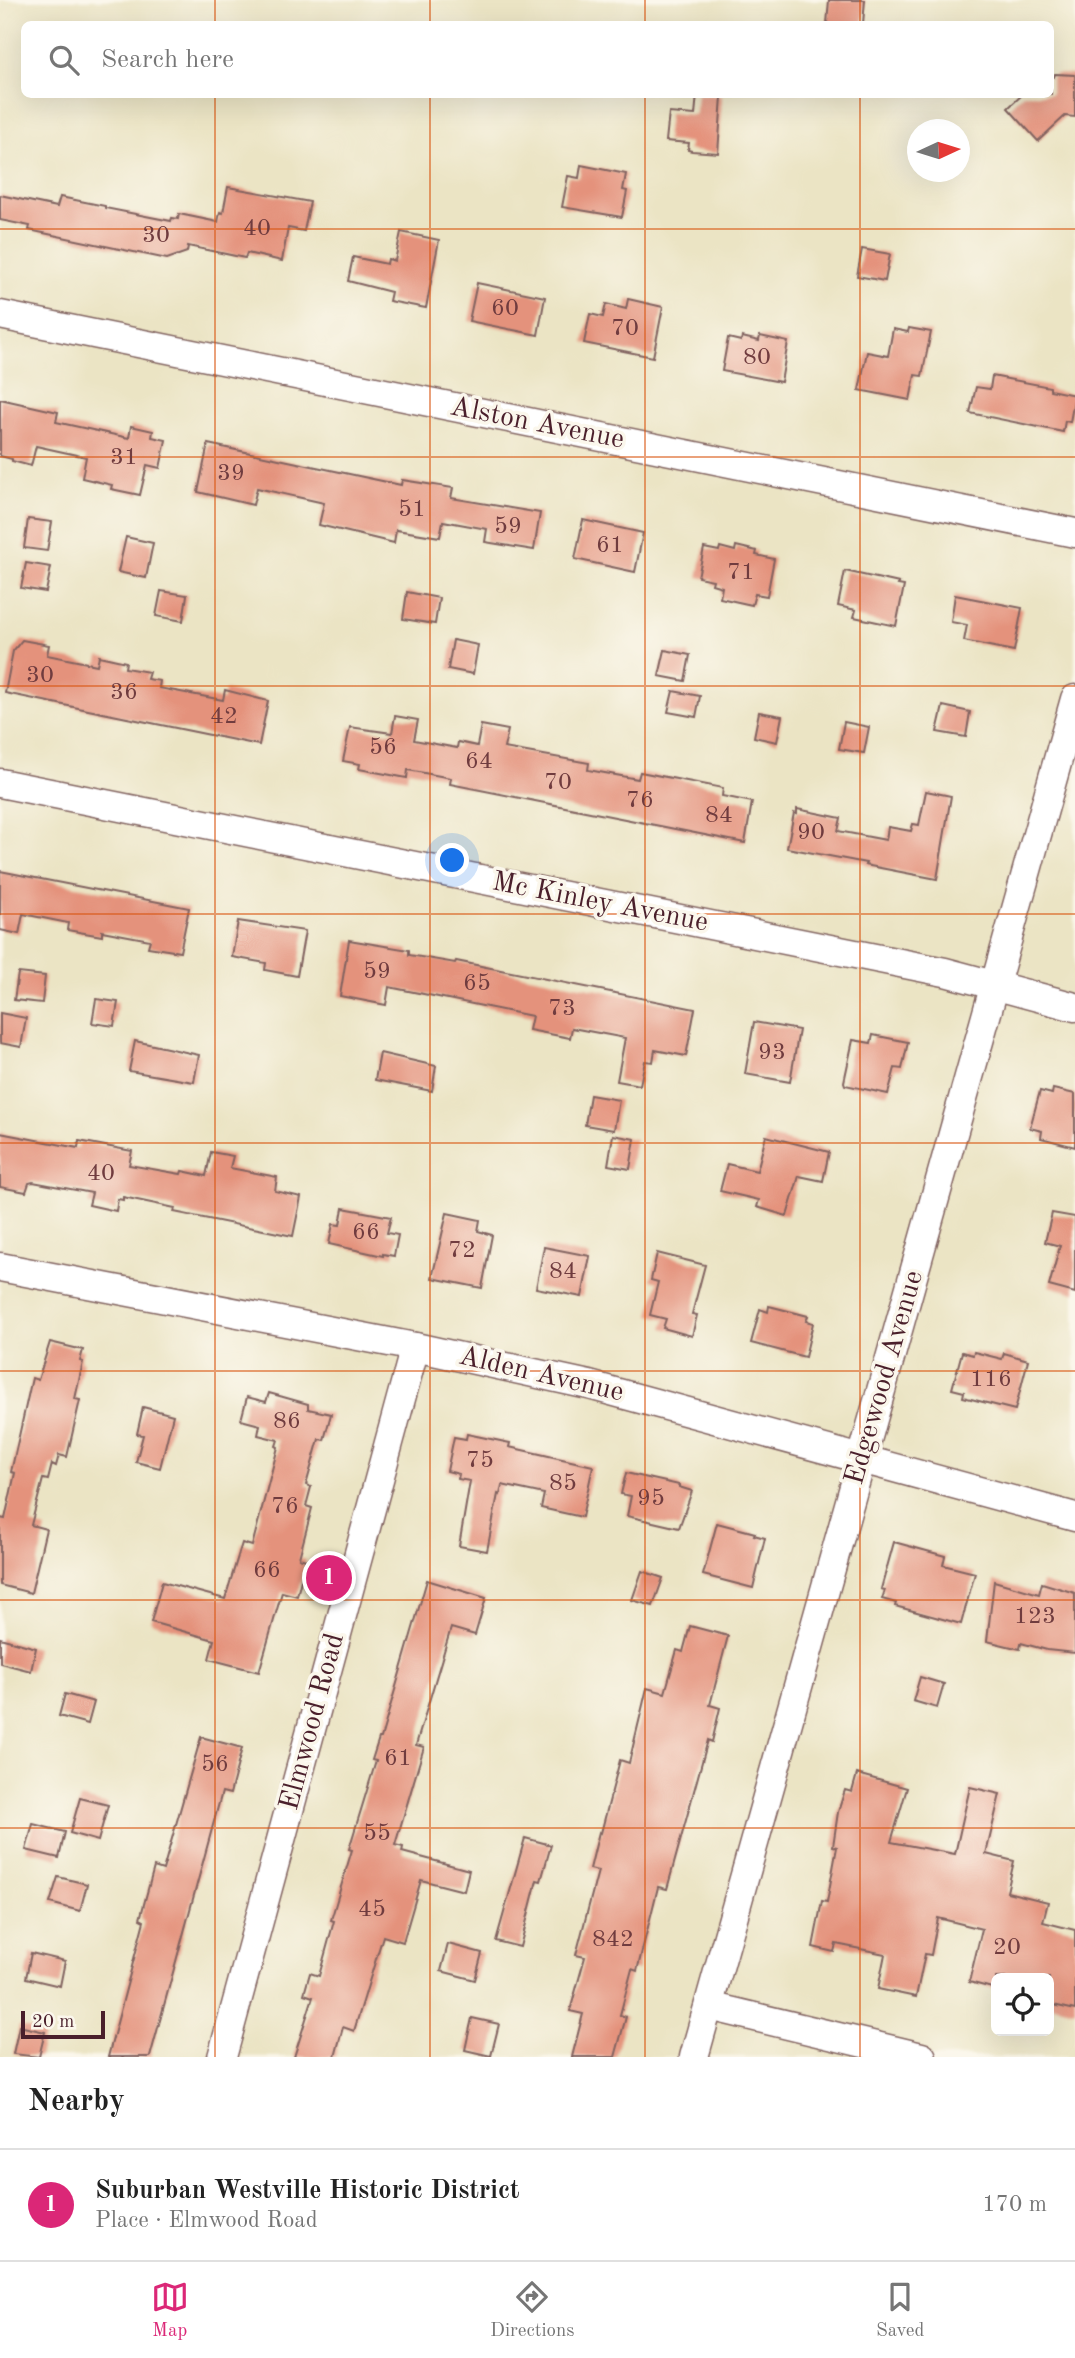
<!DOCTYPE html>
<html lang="en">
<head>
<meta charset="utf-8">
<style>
	:root { --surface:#fff; --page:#f2f2f2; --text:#222; --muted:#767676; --line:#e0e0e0; --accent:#db2777 }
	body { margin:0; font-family:"Old Standard TT",serif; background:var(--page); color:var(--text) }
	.controls { position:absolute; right:21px; bottom:21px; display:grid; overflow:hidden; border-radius:10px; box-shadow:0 7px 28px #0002 }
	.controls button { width:63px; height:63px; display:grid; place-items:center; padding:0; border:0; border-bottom:2px solid var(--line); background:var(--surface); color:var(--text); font:35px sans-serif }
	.compass { position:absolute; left:907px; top:119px; width:63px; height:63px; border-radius:50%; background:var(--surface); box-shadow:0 7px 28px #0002; rotate:86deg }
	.scale { position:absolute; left:21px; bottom:18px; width:84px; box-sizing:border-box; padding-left:7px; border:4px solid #4a1f2b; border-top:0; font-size:19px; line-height:24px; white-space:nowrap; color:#4a1f2b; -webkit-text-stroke:5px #fbf7ec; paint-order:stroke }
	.you { position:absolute; left:453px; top:861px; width:24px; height:24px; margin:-18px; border:5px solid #fff; border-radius:50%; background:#1a73e8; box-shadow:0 0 0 10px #1a73e833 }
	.badge { display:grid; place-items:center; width:46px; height:46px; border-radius:50%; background:var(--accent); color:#fff; font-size:23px; font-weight:700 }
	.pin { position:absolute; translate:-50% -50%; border:4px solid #fff; box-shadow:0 2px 7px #0006 }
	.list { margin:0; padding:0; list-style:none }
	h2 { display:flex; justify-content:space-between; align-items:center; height:91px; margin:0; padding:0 28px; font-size:30px }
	h2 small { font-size:23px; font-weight:400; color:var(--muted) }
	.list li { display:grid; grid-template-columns:46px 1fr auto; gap:21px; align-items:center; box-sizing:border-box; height:112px; padding:0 28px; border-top:2px solid var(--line) }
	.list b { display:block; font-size:26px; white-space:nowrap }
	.list p { margin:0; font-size:23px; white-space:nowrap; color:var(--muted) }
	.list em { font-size:23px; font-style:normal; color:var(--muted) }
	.icon { flex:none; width:38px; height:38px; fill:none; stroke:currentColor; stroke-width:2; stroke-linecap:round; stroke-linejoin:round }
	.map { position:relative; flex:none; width:1075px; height:2057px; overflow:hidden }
	.search { position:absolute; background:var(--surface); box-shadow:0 7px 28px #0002; left:21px; right:21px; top:21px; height:77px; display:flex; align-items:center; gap:18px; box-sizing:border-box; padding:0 24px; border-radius:10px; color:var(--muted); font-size:26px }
	.sheet { height:203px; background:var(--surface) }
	nav { display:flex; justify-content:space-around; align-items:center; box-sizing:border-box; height:98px; border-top:2px solid var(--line); background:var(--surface); font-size:19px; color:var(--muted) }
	nav a { display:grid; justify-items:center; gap:4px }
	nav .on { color:var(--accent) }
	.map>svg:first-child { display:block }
	.building { fill:#e4927b }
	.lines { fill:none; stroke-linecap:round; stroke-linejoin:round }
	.minor-casing { stroke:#826461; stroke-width:31 }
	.minor { stroke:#fff; stroke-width:28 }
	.grid { fill:none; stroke:#d8530f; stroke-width:2; stroke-opacity:0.55 }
	.labels { text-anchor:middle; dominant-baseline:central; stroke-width:7; stroke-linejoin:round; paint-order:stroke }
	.number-label { font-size:24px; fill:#703c3f }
	.street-label { font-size:28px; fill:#4a1f2b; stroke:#fbf7ec }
</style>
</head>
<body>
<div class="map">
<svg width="1075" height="2057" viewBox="0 0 1075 2057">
	<rect width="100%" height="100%" fill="#fbf7ec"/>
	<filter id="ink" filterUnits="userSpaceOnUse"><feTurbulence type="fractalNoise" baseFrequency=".0143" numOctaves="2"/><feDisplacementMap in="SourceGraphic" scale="14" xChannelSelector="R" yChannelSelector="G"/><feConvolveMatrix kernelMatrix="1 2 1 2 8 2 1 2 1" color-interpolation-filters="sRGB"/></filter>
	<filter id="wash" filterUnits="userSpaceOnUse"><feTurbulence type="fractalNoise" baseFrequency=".00686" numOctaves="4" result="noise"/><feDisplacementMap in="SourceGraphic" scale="28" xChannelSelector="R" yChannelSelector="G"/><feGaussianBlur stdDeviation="1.57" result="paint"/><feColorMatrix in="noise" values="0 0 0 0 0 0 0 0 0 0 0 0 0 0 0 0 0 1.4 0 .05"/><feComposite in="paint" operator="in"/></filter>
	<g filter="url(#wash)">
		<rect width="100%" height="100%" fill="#ebe4c4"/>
		<g id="blocks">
			<!-- building -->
			<g class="building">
				<path d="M829,0H865L863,24H827Z"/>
				<path d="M1055,74L1075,75V117L1065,116L1038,141L1008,108L1023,94H1051V76L1054,77Z"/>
				<path d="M697,94L722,96L718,153L692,151L688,150L689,143L666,141L669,113L695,115Z"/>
				<path d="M581,165L626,174L623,190L627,191L622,217L562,207L568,176L579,178Z"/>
				<path d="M228,187L310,202L304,231L288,228L282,261L247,253L245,258L188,246L187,252L167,259L29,230L30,226L0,220V195L57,207L60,197L105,206V208L171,221L172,218L178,219L179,214L218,222L220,212L223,213Z"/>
				<path d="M401,232L439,240L426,308L389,301L391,292L348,281L353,257L387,264L388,259L395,261Z"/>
				<path d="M862,249L890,254L885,281L857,276Z"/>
				<path d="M477,283L545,297L538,335L469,321Z"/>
				<path d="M628,299L663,307L653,357L584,343L590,314L603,317L606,304L626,309Z"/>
				<path d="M909,328L931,332L922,376L915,375L910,400L859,390L867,352L888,356L893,329L908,332Z"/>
				<path d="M760,336L788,342L781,382L722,371L728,338L741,341L742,337L759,341Z"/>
				<path d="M992,376L1050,387V390L1075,395L1070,422L1065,421L1063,432L970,413L976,387L990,389Z"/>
				<path d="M0,399L58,412L56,422L129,438L131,426L153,431L152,437L166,440L160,468L147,465L140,495L111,489L112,485L82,478L86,457L36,446L31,466L12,461V459L0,456Z"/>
				<path d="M208,444L401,485L402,480L453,488L451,498L540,513L534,550L485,542L487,529L443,521L440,537L396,530L394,543L319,525L324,503L257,488L253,505L198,492Z"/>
				<path d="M28,519L52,522L47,551L24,548Z"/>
				<path d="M583,520L643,533L635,572L575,559Z"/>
				<path d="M126,537L153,543L146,578L118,572Z"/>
				<path d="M736,546L757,551L756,555L774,559L767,596L755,594L752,605L720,598L722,587L712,584L713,580L698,577L704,548L719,551L720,547L735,551Z"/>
				<path d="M26,563L51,567L46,592L21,588Z"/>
				<path d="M845,571L899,583L898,585L904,586L896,626L854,617L856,610L838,606Z"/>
				<path d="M161,591L187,595L183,621L156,616Z"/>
				<path d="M407,592L439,598L435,624L403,619Z"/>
				<path d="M955,595L1022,608L1014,651L964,641L967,625L951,622Z"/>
				<path d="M22,640L49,645L47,655L97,665L99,656L126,662L125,668L149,672L147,679L160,681L159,688L223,700L225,690L268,701L259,745L5,693L13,651Z"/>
				<path d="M453,640L478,645L473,674L448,669Z"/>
				<path d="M665,650L690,655L685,681L659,676Z"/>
				<path d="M673,691L700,696L696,717L668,712Z"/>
				<path d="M943,706L970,712L966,737L937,732Z"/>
				<path d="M759,712L782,716L777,742L754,737Z"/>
				<path d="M395,716L418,720L414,740L457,748L458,742L477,746L481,725L508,730L504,748L589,763L588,770L638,779L640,772L723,788L722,796L752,802L745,843L450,784L451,778L408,770L407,778L359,769L360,764L343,761L350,727L392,733Z"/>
				<path d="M844,722L869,727L864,753L839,749Z"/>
				<path d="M926,791L951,796L937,879L865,865L866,863L787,848L794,813L797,814V809L841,818L838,831L886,840L888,827L911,831L913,824L919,825Z"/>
				<path d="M0,871L189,908L180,952L148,947L150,940L102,931V936L67,930L68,923L23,914L19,934L0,930Z"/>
				<path d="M238,921L305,931L297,976L265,970L266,963L232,957Z"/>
				<path d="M349,940L409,950V955L455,963L456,961L695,1009L686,1056L655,1050L653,1062L645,1061L640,1085L617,1081L625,1038L572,1028L570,1038L529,1030L532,1016L389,987L386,1005L340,996Z"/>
				<path d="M18,973L45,976L42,1003L14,1000Z"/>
				<path d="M96,999L118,1002L114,1026L92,1023Z"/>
				<path d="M0,1013L26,1018L21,1047L0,1043Z"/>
				<path d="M754,1022L799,1030L790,1082L745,1074Z"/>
				<path d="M873,1035L908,1042L902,1069L895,1068L888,1094L845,1085L844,1082L853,1040L871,1043Z"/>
				<path d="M135,1041L199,1055L194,1082L129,1071Z"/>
				<path d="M380,1053L436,1066L432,1091L375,1080Z"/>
				<path d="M1053,1089L1075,1094V1147L1041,1138L1042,1131L1030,1128L1040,1091L1052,1094Z"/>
				<path d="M590,1095L619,1100L614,1130L585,1125Z"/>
				<path d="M0,1133L78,1148L79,1141L132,1151L129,1165L181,1174L182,1171L206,1176L211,1152L233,1156L230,1168L277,1177L275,1191L301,1197L293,1236L174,1212L175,1208L123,1197V1200L118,1199L116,1211L89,1205L92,1193L33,1182L29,1183L26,1192L0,1187Z"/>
				<path d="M613,1135L635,1139L630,1169L608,1165Z"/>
				<path d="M766,1136L829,1152L823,1181L799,1176L787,1216L757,1207L759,1200L720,1191L727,1164L757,1171Z"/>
				<path d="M343,1208L391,1217L387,1233L398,1235L394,1256L383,1254V1256L329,1244L333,1224L340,1225Z"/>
				<path d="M447,1213L480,1220L478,1231L492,1235L482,1288L432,1278Z"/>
				<path d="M1052,1213L1075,1217V1293L1049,1286L1060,1246L1045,1242Z"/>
				<path d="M544,1247L590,1256L582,1297L536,1288Z"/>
				<path d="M657,1253L705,1265L692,1314L697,1315L692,1336L663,1328L666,1319L650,1315L658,1282L651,1280Z"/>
				<path d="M769,1306L808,1316L806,1321L813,1323L805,1357L751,1343L760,1309L768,1312Z"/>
				<path d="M50,1342L83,1350L80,1361L83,1362L75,1399L80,1400L67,1457L59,1455L56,1466L52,1464L48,1480L43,1479L31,1525L46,1529L31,1593L0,1585V1518L5,1519L15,1473L11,1472L32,1378L38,1380Z"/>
				<path d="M962,1352L973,1355L974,1352L1002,1359L1004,1353L1028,1360L1015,1410L963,1397L964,1392L952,1389Z"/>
				<path d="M269,1393L308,1404V1409L331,1414L324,1440L319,1439L306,1485L311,1487L306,1506L312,1508L299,1558L306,1560L297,1596L282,1592L259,1672L209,1659L214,1640L151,1622L162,1582L225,1599L242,1543L252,1546L278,1447L276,1446L278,1440L258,1435L260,1425L241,1420L247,1397L266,1402Z"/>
				<path d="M143,1407L173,1415L160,1468L136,1462L143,1435L137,1434Z"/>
				<path d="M467,1434L510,1443L509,1447L593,1466L582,1517L541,1508L544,1494L502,1485L500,1495L498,1494L487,1551L459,1546L470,1481L458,1479L459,1474L447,1471L454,1437L466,1439Z"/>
				<path d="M626,1473L679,1485V1487L692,1491L679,1528L627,1516L631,1496L621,1494Z"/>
				<path d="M717,1523L755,1533L754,1535L765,1538L753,1588L703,1575Z"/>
				<path d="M894,1542L945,1556L943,1565L975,1573L961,1624L895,1606L896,1603L882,1599L885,1590L881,1589Z"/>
				<path d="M642,1571L663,1578L653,1606L632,1600Z"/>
				<path d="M427,1580L486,1598L475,1635L451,1628L416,1745L424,1747L395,1845L403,1847L402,1852L469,1870L464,1891L421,1880L403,1942L383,1936L354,2031L343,2027L335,2057H294L313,1997L304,1994L310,1973L319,1976L334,1921L331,1920L352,1850L349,1849L376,1761L372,1760L379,1738H381Z"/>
				<path d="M994,1581L1039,1594L1042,1583L1075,1593V1653L1047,1650L1021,1643L1020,1649L987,1641Z"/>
				<path d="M690,1626L728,1636L710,1705L720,1708L712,1742L708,1740L667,1889L658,1887L637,1971L632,1969L620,2015L626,2017L615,2057H572L583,2014L570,2011L585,1957L576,1955L598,1871L590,1869L599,1832L601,1833L620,1760L629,1763L647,1688L665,1693L677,1650L683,1652Z"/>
				<path d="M0,1638L36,1648L31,1671L0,1663Z"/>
				<path d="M920,1677L944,1684L937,1708L913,1701Z"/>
				<path d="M65,1694L94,1702L88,1724L59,1716Z"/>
				<path d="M201,1737L242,1748L230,1794L222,1792L150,2057H108L144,1921L140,1919L154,1867L163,1870Z"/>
				<path d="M857,1774L907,1788L891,1842L955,1854L970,1787L1000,1794L986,1854L1014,1861L1007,1892L1048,1902L1043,1922L1075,1930V2010L1049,2004V1978H996V1989L969,1982L982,1929L938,1918L931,1955L925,1954L916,1997L878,1989L885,1954L836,1944L834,1952L813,1947L822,1901L827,1902L837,1847L833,1846L838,1812L845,1790L852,1792Z"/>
				<path d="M80,1798L108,1805L98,1841L70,1833Z"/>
				<path d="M33,1824L65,1832L59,1858L26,1850Z"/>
				<path d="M525,1838L551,1845L541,1881L537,1880L520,1947L496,1941Z"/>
				<path d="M58,1877L87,1884L80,1911L50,1903Z"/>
				<path d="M448,1944L482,1953L475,1980L441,1971Z"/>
				<path d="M31,1953L65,1961L60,1986L26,1978Z"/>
				<path d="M472,2018L499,2024L491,2056L465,2050Z"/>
				<path d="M19,2026L45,2032L39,2057L13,2054Z"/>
			</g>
		</g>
	</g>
	<g filter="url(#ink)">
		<use href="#blocks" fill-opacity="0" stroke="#826461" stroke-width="2"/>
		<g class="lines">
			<!-- minor casing -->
			<g class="minor-casing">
				<g id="minor">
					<path d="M0,315L1075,533"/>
					<path d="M0,783L945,972L1075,1007"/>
					<path d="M0,1267L415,1347L589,1385L1075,1517"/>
					<path d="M709,2006L922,2057"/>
					<path d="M222,2057L415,1347"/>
					<path d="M694,2057L1075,699"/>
				</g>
			</g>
			<!-- minor -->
			<use href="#minor" class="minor"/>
		</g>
	</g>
	<!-- grid -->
	<path class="grid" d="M215,0V24M430,0V24M645,0V24M860,0V24M215,94V2057M430,94V2057M645,94V2057M860,94V2057M0,229H1075M0,457H1075M0,686H1075M0,914H1075M0,1143H1075M0,1371H1075M0,1600H1075M0,1828H1075"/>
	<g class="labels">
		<!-- number labels -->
		<g class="number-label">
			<text x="257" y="229">40</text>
			<text x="156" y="236">30</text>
			<text x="505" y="309">60</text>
			<text x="625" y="329">70</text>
			<text x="757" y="358">80</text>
			<text x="124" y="458">31</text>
			<text x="231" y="474">39</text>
			<text x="412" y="510">51</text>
			<text x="508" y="527">59</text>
			<text x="610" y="546">61</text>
			<text x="741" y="573">71</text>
			<text x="40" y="676">30</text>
			<text x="124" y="693">36</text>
			<text x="224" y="717">42</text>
			<text x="383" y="748">56</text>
			<text x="479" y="762">64</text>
			<text x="558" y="783">70</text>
			<text x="640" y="801">76</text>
			<text x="719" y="816">84</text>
			<text x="811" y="833">90</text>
			<text x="377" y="972">59</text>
			<text x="477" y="984">65</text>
			<text x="562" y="1009">73</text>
			<text x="772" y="1053">93</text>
			<text x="101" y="1174">40</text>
			<text x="366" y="1233">66</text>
			<text x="462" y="1251">72</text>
			<text x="563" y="1272">84</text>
			<text x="991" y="1380">116</text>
			<text x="287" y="1422">86</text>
			<text x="480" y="1461">75</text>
			<text x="563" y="1484">85</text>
			<text x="651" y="1499">95</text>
			<text x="285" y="1507">76</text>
			<text x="267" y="1571">66</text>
			<text x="1035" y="1617">123</text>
			<text x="398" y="1759">61</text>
			<text x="215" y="1765">56</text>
			<text x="377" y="1834">55</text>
			<text x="372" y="1910">45</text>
			<text x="613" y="1940">842</text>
			<text x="1007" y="1948">20</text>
		</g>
		<!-- street labels -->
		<g class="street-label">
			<text transform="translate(537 424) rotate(11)">Alston Avenue</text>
			<text transform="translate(600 903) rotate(11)">Mc Kinley Avenue</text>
			<text transform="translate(541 1375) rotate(13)">Alden Avenue</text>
			<text transform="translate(885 1378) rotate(-74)">Edgewood Avenue</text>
			<text transform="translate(313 1722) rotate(-75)">Elmwood Road</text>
		</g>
	</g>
</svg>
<div class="controls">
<button><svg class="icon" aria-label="locate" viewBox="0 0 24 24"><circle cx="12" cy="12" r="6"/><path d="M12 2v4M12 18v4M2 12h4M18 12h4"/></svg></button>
</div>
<svg class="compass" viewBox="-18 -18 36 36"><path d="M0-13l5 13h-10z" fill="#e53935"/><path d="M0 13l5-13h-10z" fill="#767676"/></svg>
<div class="scale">20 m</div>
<div class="you"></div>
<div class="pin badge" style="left:329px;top:1578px">1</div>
<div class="search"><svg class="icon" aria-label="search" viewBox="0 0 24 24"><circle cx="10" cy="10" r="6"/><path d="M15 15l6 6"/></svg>Search here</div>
</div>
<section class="sheet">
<h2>Nearby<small></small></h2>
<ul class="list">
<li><span class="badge">1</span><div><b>Suburban Westville Historic District</b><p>Place · Elmwood Road</p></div><em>170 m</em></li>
</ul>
</section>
<nav>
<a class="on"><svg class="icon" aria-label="map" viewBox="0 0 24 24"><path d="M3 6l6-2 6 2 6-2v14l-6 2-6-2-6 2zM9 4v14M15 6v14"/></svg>Map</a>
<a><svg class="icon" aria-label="directions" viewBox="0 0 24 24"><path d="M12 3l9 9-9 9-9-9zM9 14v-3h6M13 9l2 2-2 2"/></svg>Directions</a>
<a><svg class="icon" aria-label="saved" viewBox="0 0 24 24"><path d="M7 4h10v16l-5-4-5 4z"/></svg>Saved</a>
</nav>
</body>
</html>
